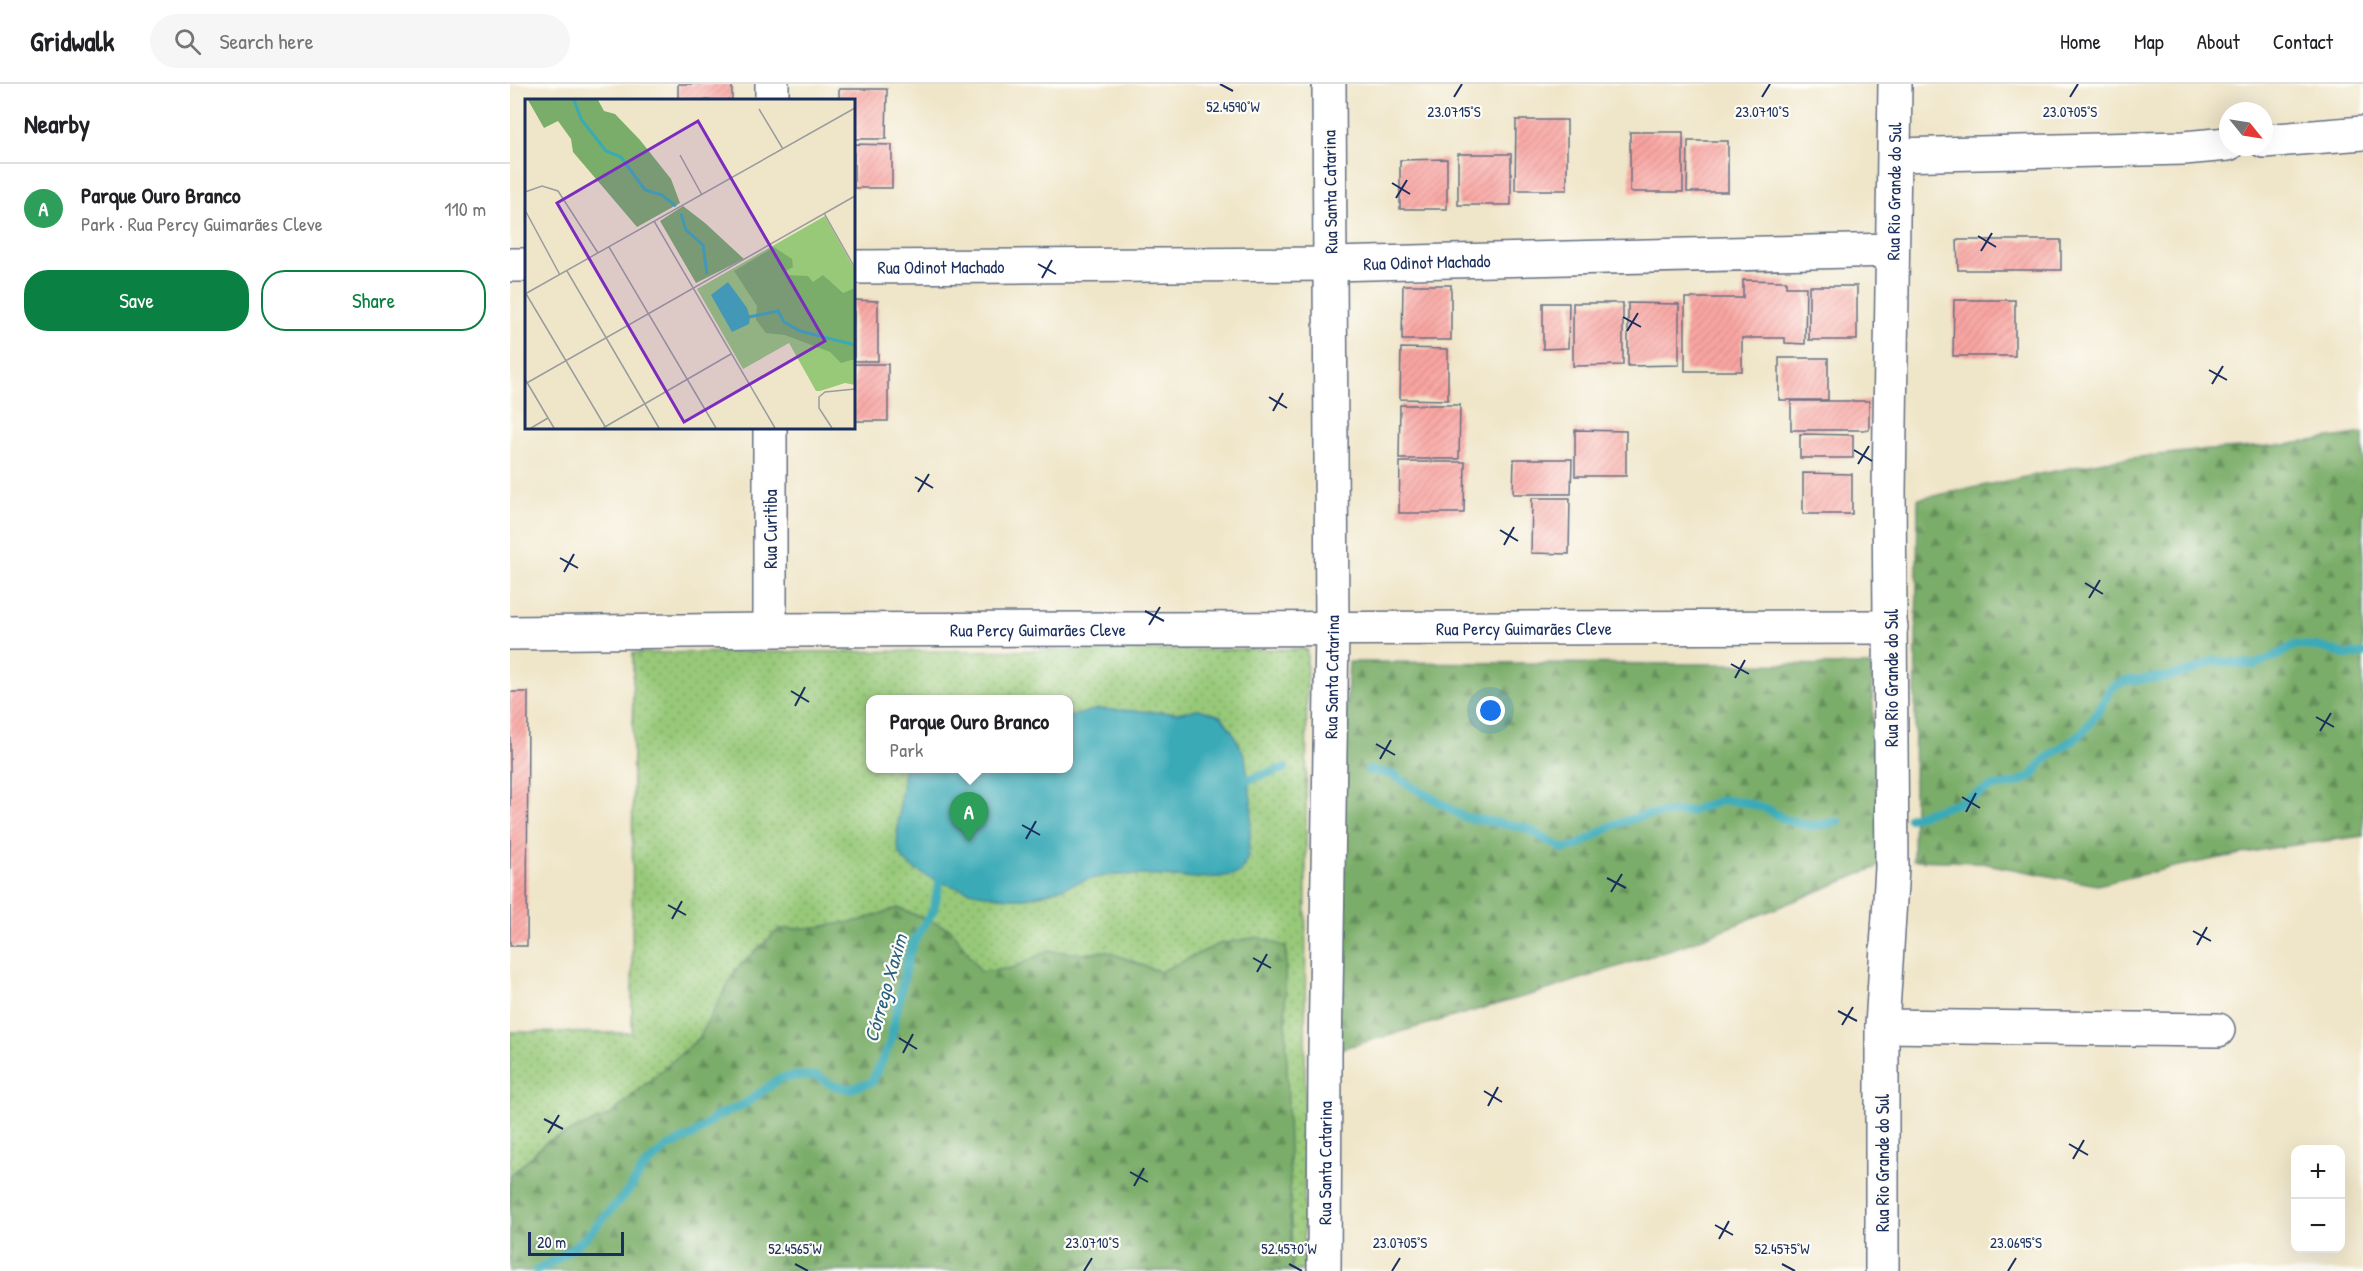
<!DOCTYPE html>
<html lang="en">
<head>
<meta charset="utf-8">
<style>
	:root { --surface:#fff; --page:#f6f6f6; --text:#202124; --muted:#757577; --line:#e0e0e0; --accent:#0b8043 }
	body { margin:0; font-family:"Patrick Hand",sans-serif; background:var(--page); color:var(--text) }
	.controls { position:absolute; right:18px; bottom:18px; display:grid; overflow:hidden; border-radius:12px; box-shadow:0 6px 24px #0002 }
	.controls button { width:54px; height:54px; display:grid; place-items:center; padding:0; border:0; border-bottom:2px solid var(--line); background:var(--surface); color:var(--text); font:30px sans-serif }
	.compass { position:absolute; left:1709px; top:18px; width:54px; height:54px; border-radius:50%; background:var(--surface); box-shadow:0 6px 24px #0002; rotate:120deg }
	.scale { position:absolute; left:18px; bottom:15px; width:96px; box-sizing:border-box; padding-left:6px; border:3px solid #1b2f5e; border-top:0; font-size:16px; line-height:21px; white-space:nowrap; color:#1b2f5e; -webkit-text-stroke:4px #fdfcf7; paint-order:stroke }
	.you { position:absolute; left:981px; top:627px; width:21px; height:21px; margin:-15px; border:4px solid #fff; border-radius:50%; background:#1a73e8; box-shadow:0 0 0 9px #1a73e833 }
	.badge { display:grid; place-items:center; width:39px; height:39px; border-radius:50%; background:var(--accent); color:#fff; font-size:20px; font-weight:700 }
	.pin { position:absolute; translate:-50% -50px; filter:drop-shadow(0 2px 3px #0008) }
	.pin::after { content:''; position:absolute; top:32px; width:21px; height:18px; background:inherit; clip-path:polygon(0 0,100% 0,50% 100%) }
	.popup { position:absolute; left:356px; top:611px; width:207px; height:78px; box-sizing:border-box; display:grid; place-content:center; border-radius:12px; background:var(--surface); filter:drop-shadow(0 2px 4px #0005); font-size:20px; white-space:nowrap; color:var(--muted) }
	.popup b { font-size:22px; color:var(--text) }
	.popup::after { content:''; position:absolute; left:50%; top:100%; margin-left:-12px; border:12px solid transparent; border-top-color:var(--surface) }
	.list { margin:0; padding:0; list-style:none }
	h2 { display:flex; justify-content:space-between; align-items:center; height:78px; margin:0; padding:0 24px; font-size:26px }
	h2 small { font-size:20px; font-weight:400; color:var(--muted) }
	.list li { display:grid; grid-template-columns:39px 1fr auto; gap:18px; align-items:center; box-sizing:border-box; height:90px; padding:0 24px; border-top:2px solid var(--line) }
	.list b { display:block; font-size:22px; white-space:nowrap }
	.list p { margin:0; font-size:20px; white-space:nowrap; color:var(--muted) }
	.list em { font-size:20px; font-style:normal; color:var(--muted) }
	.actions { display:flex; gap:12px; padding:18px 24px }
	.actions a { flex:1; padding:14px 0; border:2px solid var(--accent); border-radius:24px; text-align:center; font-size:21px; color:var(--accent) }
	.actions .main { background:var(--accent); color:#fff }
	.icon { flex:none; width:33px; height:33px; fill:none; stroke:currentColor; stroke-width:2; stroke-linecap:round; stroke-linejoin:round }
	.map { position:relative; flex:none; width:1853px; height:1187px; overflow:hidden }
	header { display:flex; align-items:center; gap:36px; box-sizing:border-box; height:84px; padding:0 30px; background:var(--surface); border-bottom:2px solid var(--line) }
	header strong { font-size:28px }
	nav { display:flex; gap:33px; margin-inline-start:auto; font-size:21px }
	.search { width:420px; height:54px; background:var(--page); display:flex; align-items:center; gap:15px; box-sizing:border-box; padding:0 21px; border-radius:33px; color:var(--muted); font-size:22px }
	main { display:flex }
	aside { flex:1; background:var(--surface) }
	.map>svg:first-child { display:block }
	.grass { fill:url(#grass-dots); stroke:#5a7c6c; stroke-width:1.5; fill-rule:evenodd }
	.forest { fill:url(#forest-firs); stroke:#4a6e64; stroke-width:1.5 }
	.water { fill:#3aaab7; stroke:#2a6c8a; stroke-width:1.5 }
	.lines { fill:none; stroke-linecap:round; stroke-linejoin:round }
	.stream { stroke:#3aaab7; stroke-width:9 }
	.building { fill:url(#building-hatch) }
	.minor-casing { stroke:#656f83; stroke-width:36 }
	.minor { stroke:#fff; stroke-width:33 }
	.ticks { fill:none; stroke:#1b2f5e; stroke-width:2 }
	.labels { text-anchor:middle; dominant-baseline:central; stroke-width:4.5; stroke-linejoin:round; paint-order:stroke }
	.street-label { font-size:18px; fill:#1b2f5e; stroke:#fdfcf7 }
	.water-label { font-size:20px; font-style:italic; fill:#276082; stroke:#fdfcf7 }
	.inset-river { fill:none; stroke:#3aaab7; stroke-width:3 }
	.inset-road { fill:none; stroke:#9a9c9e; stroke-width:1.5 }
	.view { fill:#7b2cbf; fill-opacity:0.15; stroke:#7b2cbf; stroke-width:3 }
	.inset-edge { fill:none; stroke:#1b2f5e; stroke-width:3 }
	.ticks-label { font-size:15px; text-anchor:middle; fill:#1b2f5e; stroke:#fdfcf7; stroke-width:4.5; stroke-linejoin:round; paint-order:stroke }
</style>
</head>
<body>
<header>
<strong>Gridwalk</strong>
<div class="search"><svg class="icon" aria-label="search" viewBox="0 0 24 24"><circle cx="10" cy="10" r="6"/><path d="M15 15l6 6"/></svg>Search here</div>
<nav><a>Home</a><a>Map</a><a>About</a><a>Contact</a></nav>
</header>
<main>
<aside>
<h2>Nearby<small></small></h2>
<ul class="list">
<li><span class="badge" style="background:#2e9e5b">A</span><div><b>Parque Ouro Branco</b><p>Park · Rua Percy Guimarães Cleve</p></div><em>110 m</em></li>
</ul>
<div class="actions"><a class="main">Save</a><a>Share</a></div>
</aside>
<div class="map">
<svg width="1853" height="1187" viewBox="0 0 1853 1187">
	<defs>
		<pattern id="grass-dots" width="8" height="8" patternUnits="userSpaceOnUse" patternTransform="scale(1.5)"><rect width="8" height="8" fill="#98c979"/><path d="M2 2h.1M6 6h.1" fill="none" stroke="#7ba466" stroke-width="1.8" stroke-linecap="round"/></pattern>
		<pattern id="forest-firs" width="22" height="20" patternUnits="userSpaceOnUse" patternTransform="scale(1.5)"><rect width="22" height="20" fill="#7aad69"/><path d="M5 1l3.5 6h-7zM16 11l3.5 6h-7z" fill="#638d5a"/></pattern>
		<pattern id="building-hatch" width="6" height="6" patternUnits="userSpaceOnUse" patternTransform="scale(1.5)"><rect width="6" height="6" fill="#f9a5a1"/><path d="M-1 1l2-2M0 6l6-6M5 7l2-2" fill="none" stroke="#d58e8d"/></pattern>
	</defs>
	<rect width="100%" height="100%" fill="#fdfcf7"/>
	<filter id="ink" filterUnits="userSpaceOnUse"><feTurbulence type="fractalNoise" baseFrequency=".0167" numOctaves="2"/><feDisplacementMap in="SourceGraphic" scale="12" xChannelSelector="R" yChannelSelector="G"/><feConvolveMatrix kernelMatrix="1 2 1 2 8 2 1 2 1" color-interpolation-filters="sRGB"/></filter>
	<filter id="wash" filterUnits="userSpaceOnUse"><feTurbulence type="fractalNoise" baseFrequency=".008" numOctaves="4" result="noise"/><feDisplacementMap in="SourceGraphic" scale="24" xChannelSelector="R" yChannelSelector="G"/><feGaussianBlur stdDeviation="1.35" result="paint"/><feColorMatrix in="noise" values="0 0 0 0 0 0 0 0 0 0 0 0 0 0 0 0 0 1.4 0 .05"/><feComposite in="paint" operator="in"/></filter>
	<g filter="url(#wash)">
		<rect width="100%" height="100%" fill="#efe5c8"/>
		<!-- grass -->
		<path class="grass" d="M797,565L794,1187H0V948L122,949L123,569ZM360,616H558V684H360Z"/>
		<!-- forest -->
		<g class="forest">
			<path d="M1853,349V752L1762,764L1664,783L1587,801L1466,778L1403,776L1408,415L1594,377L1685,367L1774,361Z"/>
			<path d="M839,578L1361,581L1370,782L1183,858L1037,906L816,969Z"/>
			<path d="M388,824L441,845L471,888L503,884L538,867L574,870L596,867L650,888L709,860L748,853L776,863L775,904L782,1187H588L585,1178L560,1184L558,1187H0V1092L36,1058L100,1031L189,954L225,887L269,845L301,844L348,837Z"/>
		</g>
		<!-- water -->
		<path class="water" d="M588,625L667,629L689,625L711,632L722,647L735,672L742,724L738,773L730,789C685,801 640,786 594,792C567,796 542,811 515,814C487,817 404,798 390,770C383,757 393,703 394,685L558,684V633Z"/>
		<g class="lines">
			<!-- stream -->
			<g class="stream">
				<path d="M858,686L881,690L954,733L1016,744L1053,765L1067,762L1101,742L1135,731L1181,727L1212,716L1233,718L1255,724L1276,736L1302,742L1328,738"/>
				<path d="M727,699L775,684"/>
				<path d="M1399,734L1453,717L1481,703L1503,700L1521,693L1534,676L1571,650L1586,631L1601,604L1614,597L1658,593L1681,587L1703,577L1744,581L1764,573L1785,561L1810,563L1836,571L1853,570"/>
				<path d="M26,1187L48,1175L76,1153L119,1106L134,1083L156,1064L185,1050L207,1032L235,1020L269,995L284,992H307L322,1001L340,1005L362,998L380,959L398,873L405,855L423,827L430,797L436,787"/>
			</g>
		</g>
		<g id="blocks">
			<!-- building -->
			<g class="building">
				<rect x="168" y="0" width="54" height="16"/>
				<path d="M329,5H377L376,55H344V16H329Z"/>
				<path d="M1006,36H1057V106H1005Z"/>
				<rect x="1120" y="48" width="53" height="60"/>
				<path d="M1178,57H1218V108H1177Z"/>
				<path d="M344,60L382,61V104H344Z"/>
				<rect x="948" y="70" width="53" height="51"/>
				<path d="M937,75V125H890V76Z"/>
				<path d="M1447,156H1551V186H1448Z"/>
				<path d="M1233,196L1276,197V203H1296L1295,260L1275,259V254H1232V287H1175V214H1233Z"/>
				<path d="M893,201H941V256H892Z"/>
				<rect x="1299" y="202" width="48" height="54"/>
				<path d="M344,216L368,217V277H344Z"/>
				<path d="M1444,216H1505V272H1443Z"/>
				<path d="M1033,219H1059L1058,264L1033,265Z"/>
				<path d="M1063,219H1113V281L1063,282Z"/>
				<path d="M1118,219L1169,220V281L1118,282Z"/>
				<path d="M891,264L938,265V316L890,315Z"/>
				<rect x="1269" y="274" width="49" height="42"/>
				<rect x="344" y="280" width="34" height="57"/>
				<rect x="1281" y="317" width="78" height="29"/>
				<path d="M890,321H950L949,375H889Z"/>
				<path d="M1065,346L1116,347V392H1065Z"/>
				<path d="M1290,350L1343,351V374H1290Z"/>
				<path d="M1004,375H1062L1061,410H1003Z"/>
				<path d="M890,378H955L954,429H889Z"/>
				<path d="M1293,389L1342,390V430H1293Z"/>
				<path d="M1022,414H1060L1059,470L1021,469Z"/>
				<path d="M0,608H18L17,862H0Z"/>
			</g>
		</g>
	</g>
	<g filter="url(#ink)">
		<use href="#blocks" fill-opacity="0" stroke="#656f83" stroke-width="1.5"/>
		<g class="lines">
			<!-- minor casing -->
			<g class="minor-casing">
				<g id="minor">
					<path d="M262,16V0"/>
					<path d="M1754,57L1853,49"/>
					<path d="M1385,71L1674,64L1718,60"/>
					<path d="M0,181H16"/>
					<path id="s1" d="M344,183L821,180L1382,166"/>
					<path d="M260,546V344"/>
					<path id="s2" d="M0,549L260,546L1381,543"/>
					<path d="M1372,942L1708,946"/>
					<path id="s3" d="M814,1187L815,970L822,546L819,0"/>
					<path id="s4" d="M1372,1187V942L1382,784L1379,409L1385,0"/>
				</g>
			</g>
			<!-- minor -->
			<use href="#minor" class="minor"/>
		</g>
	</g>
	<!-- ticks -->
	<path class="ticks" d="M710,0L723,7M944,13L952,0M1252,13L1260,0M1560,13L1568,0M882,99L900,110M886,114L897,96M1468,152L1486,163M1471,167L1482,149M528,180L546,190M532,194L542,176M1113,233L1131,243M1117,247L1128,229M1699,286L1717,296M1702,300L1713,282M759,313L777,324M763,327L773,309M1344,366L1362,377M1348,380L1359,362M405,393L423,404M408,408L419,390M990,446L1008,457M994,461L1004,443M50,474L68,484M54,488L64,470M1575,499L1593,510M1579,514L1590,496M635,527L654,537M639,541L650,523M1221,580L1239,590M1225,594L1235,576M281,607L299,618M285,622L295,603M1806,633L1824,643M1810,647L1821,629M866,660L885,671M870,675L881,656M1452,713L1470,724M1456,728L1466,709M512,741L530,751M516,755L526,737M1097,794L1116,804M1101,808L1112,790M158,821L176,831M162,835L172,817M1683,847L1701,857M1687,861L1697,843M743,874L761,884M747,888L757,870M1328,927L1347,937M1332,941L1343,923M389,954L407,965M393,969L403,950M974,1007L992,1018M978,1022L988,1003M34,1035L53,1045M38,1049L49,1031M1559,1060L1578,1071M1563,1075L1574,1056M620,1088L638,1098M624,1102L634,1084M1205,1141L1223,1151M1209,1155L1219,1137M285,1180L298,1187M779,1180L792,1187M1272,1180L1285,1187M574,1187L582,1174M882,1187L890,1174M1498,1187L1506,1174"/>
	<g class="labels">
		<!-- street labels -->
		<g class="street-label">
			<text transform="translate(820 108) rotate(-91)">Rua Santa Catarina</text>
			<text stroke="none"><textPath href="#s4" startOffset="1080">Rua Rio Grande do Sul</textPath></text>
			<text stroke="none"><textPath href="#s1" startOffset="573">Rua Odinot Machado</textPath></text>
			<text stroke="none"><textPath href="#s1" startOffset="87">Rua Odinot Machado</textPath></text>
			<text transform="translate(260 445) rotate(-90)">Rua Curitiba</text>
			<text stroke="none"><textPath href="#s2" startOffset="1014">Rua Percy Guimarães Cleve</textPath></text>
			<text stroke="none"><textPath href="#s2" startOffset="528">Rua Percy Guimarães Cleve</textPath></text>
			<text stroke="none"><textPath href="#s3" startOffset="594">Rua Santa Catarina</textPath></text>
			<text transform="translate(1381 594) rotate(-90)">Rua Rio Grande do Sul</text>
			<text stroke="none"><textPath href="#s3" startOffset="108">Rua Santa Catarina</textPath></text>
			<text transform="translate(1372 1079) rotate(-90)">Rua Rio Grande do Sul</text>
		</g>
		<!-- water labels -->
		<g class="water-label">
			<text transform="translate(375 904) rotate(-74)">Córrego Xaxim</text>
		</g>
	</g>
	<!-- overview -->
	<g transform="translate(15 15)">
		<rect width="330" height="330" fill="#efe5c8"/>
		<path d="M300,117L330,171V286L320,284L295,292H291L264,244L218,270L172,190Z" fill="#98c979"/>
		<path d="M3,1H73L79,12L90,15L115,41L146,80L155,104L112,128L48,53L46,40L33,22L19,29ZM158,107L180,124L219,160L171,184L135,122ZM249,148L267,160L268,168L259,173L262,176L283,177L288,183L298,176L318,194L330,189V260L316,264L305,253L260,236L241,234L231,221L232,207L209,172Z" fill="#7aad69"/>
		<path d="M203,183L222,209L225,219L224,225L207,233L186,196Z" fill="#3aaab7"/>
		<path class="inset-river" d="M49,1L56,20L81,52L96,58L120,91L137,96L151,107M156,115L161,131L178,146L182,175M224,218L253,212L259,223L275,232L330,246"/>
		<path class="inset-road" d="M234,10L258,50M155,56L177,96M0,93L17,87L33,92L73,154M0,111L35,176M299,114L330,169M129,122L250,329M84,148L191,329M42,172L134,329M0,193L81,329M0,195L330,9M0,280L29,329M0,285L330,97M6,329L23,319M78,329L206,255M307,329L294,309V298L300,293L330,290"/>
		<path class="view" d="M173,22L300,242L159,323L32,104Z"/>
		<rect width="330" height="330" class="inset-edge"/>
	</g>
	<g class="ticks-label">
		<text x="723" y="28">52.4590°W</text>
		<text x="944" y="33">23.0715°S</text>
		<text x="1252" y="33">23.0710°S</text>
		<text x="1560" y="33">23.0705°S</text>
		<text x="582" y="1164">23.0710°S</text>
		<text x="890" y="1164">23.0705°S</text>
		<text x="1506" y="1164">23.0695°S</text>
		<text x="285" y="1170">52.4565°W</text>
		<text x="779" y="1170">52.4570°W</text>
		<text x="1272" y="1170">52.4575°W</text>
	</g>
</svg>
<div class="controls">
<button>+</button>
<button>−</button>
</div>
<svg class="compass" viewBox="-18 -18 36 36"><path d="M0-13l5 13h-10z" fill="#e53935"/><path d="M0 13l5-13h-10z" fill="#757577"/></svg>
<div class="scale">20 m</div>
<div class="you"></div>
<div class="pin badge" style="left:459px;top:758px;background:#2e9e5b">A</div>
<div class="popup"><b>Parque Ouro Branco</b>Park</div>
</div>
</main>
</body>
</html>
